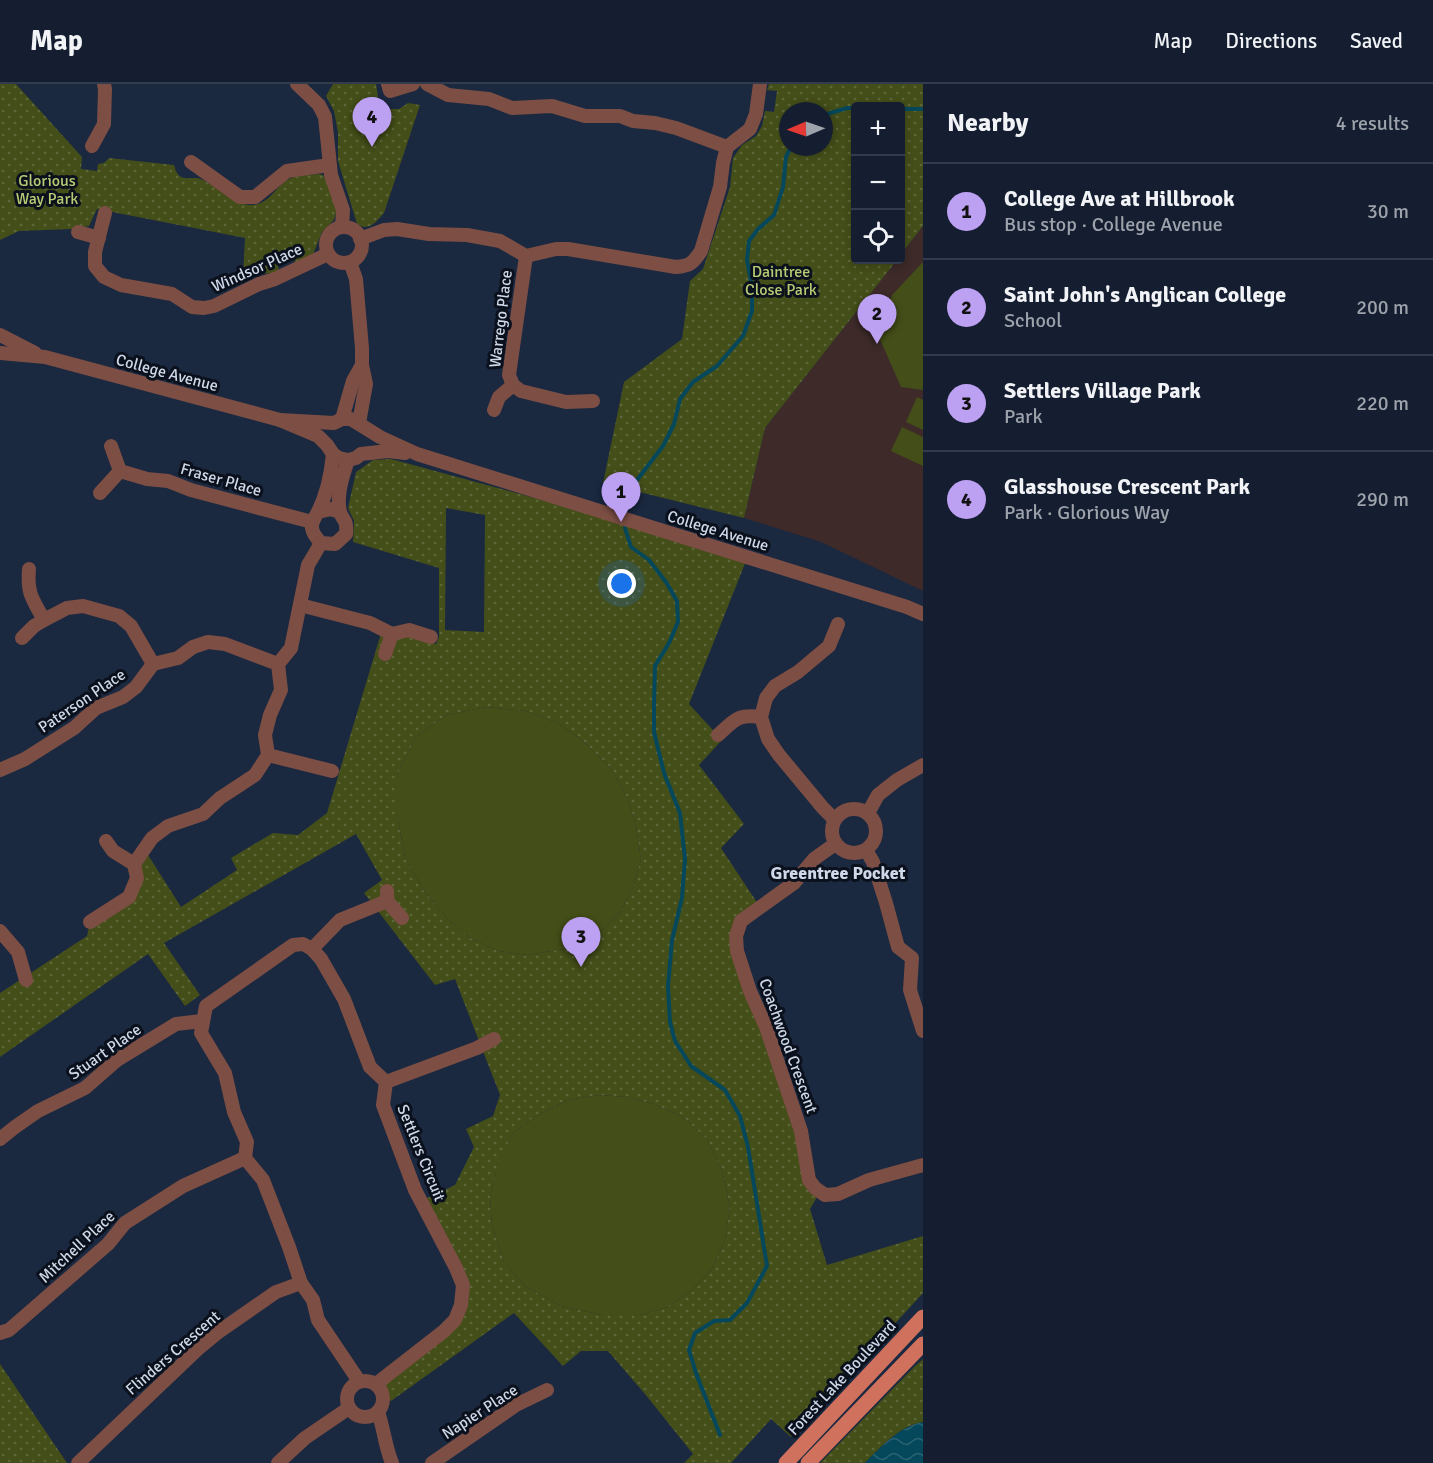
<!DOCTYPE html>
<html lang="en">
<head>
<meta charset="utf-8">
<style>
	:root { --surface:#141e30; --page:#212b3c; --text:#f1f3f6; --muted:#9da2ab; --line:#333c4c; --accent:#bca0f2 }
	body { margin:0; font-family:Signika,sans-serif; background:var(--page); color:var(--text) }
	.controls { position:absolute; right:18px; top:18px; display:grid; overflow:hidden; border-radius:6px; box-shadow:0 3px 9px #0003 }
	.controls button { width:54px; height:54px; display:grid; place-items:center; padding:0; border:0; border-bottom:2px solid var(--line); background:var(--surface); color:var(--text); font:30px sans-serif }
	.compass { position:absolute; left:779px; top:18px; width:54px; height:54px; border-radius:50%; background:var(--surface); box-shadow:0 3px 9px #0003; rotate:268deg }
	.you { position:absolute; left:622px; top:500px; width:21px; height:21px; margin:-15px; border:4px solid #fff; border-radius:50%; background:#1a73e8; box-shadow:0 0 0 9px #1a73e833 }
	.badge { display:grid; place-items:center; width:39px; height:39px; border-radius:50%; background:var(--accent); color:#111; font-size:20px; font-weight:700 }
	.pin { position:absolute; translate:-50% -50px; filter:drop-shadow(0 2px 3px #0008) }
	.pin::after { content:''; position:absolute; top:32px; width:21px; height:18px; background:inherit; clip-path:polygon(0 0,100% 0,50% 100%) }
	.list { margin:0; padding:0; list-style:none }
	h2 { display:flex; justify-content:space-between; align-items:center; height:78px; margin:0; padding:0 24px; font-size:26px }
	h2 small { font-size:20px; font-weight:400; color:var(--muted) }
	.list li { display:grid; grid-template-columns:39px 1fr auto; gap:18px; align-items:center; box-sizing:border-box; height:96px; padding:0 24px; border-top:2px solid var(--line) }
	.list b { display:block; font-size:22px; white-space:nowrap }
	.list p { margin:0; font-size:20px; white-space:nowrap; color:var(--muted) }
	.list em { font-size:20px; font-style:normal; color:var(--muted) }
	.icon { flex:none; width:33px; height:33px; fill:none; stroke:currentColor; stroke-width:2; stroke-linecap:round; stroke-linejoin:round }
	.map { position:relative; flex:none; width:923px; height:1379px; overflow:hidden }
	header { display:flex; align-items:center; gap:36px; box-sizing:border-box; height:84px; padding:0 30px; background:var(--surface); border-bottom:2px solid var(--line) }
	header strong { font-size:28px }
	nav { display:flex; gap:33px; margin-inline-start:auto; font-size:21px }
	main { display:flex }
	aside { flex:1; background:var(--surface) }
	.map>svg:first-child { display:block }
	.education { fill:#3d2a29 }
	.grass { fill:#444e18 }
	.park { fill:url(#park-dots); fill-rule:evenodd }
	.water { fill:url(#water-waves) }
	.lines { fill:none; stroke-linecap:round; stroke-linejoin:round }
	.stream { stroke:#06485b; stroke-width:4 }
	.minor { stroke:#7c4e44; stroke-width:14 }
	.major { stroke:#cf715d; stroke-width:15 }
	.labels { text-anchor:middle; dominant-baseline:central; stroke-width:6; stroke-linejoin:round; paint-order:stroke }
	.park-label { font-size:16px; fill:#b8cb74; stroke:#0b111c }
	.street-label { font-size:16px; fill:#ced8e8; stroke:#0b111c }
	.neighbourhood-label { font-size:18px; font-weight:bold; fill:#ced8e8; stroke:#0b111c }
</style>
</head>
<body>
<header>
<strong>Map</strong>
<nav><a>Map</a><a>Directions</a><a>Saved</a></nav>
</header>
<main>
<div class="map">
<svg width="923" height="1379" viewBox="0 0 923 1379">
	<defs>
		<pattern id="park-dots" width="8" height="8" patternUnits="userSpaceOnUse" patternTransform="scale(1.5)"><rect width="8" height="8" fill="#444e18"/><path d="M2 2h.1M6 6h.1" fill="none" stroke="#5e673a" stroke-width="1.8" stroke-linecap="round"/></pattern>
		<pattern id="water-waves" width="16" height="10" patternUnits="userSpaceOnUse" patternTransform="scale(1.5)"><rect width="16" height="10" fill="#06485b"/><path d="M0 5q4-4 8 0t8 0" fill="none" stroke="#296273"/></pattern>
	</defs>
	<rect width="100%" height="100%" fill="#1a2840"/>
	<!-- education -->
	<path class="education" d="M923,142V507L821,458L744,434L765,344L897,176H900L901,170Z"/>
	<!-- grass -->
	<g class="grass">
		<path d="M923,178V306L901,303L879,253L892,211Z"/>
		<path d="M917,313L923,316V346L906,338Z"/>
		<path d="M902,343L923,353V382L891,367Z"/>
		<path d="M486,623L526,627L558,639L582,656L610,683L628,715L636,742L641,775L633,804L621,827L598,850L569,864L528,871L498,867L470,854L448,835L423,806L405,773L397,731V691L416,653L446,631Z"/>
		<path d="M599,1011L628,1013L654,1020L683,1033L707,1055L722,1086L730,1123L725,1156L712,1185L691,1207L665,1224L640,1231H602L561,1222L526,1203L504,1178L492,1141L490,1114L498,1078L513,1049L534,1033L567,1016Z"/>
	</g>
	<!-- park -->
	<g class="park">
		<path d="M0,0H16L82,73L81,85L97,87L98,80L104,79L109,74L174,81C179,102 191,90 203,96C217,103 229,116 244,120C269,126 273,102 291,94C299,91 310,91 319,90L323,91L330,102L336,120V129L334,136L322,148L312,173L297,181L292,172L276,178L280,188L243,192L245,154L97,125L89,142L72,145L19,147L0,156Z"/>
		<path d="M333,0H376L379,19L388,25H399L408,19L420,21L384,129C376,138 369,148 357,140L338,77V49L334,27L326,12Z"/>
		<path d="M769,0H923V142L901,170L900,22H856V176H897L765,344L744,434L603,399L624,298L682,255L690,197L703,185L730,103L733,74L742,61L756,52L762,42L765,27L774,28L777,7L767,6ZM788,27H824V63H788Z"/>
		<path d="M391,375L748,472L689,620L722,656L699,681L744,740L721,764L760,823L736,852L766,943L809,1096L820,1108L810,1125L827,1181L923,1152V1209L791,1353L771,1335L731,1379H684L693,1370L645,1310L608,1267H581L563,1282L514,1229L391,1317L376,1300L444,1247L463,1201L421,1117L455,1101L474,1063L466,1045L493,1032L500,1011L455,895L435,901L364,809L382,796L356,750L164,859L200,911L185,922L148,870L0,973V909L87,852L90,838L129,813L134,780L148,771L181,823L237,786L231,774L273,749L298,751L327,729L382,546L436,560L439,553V484L353,458L354,437L348,424L356,388L373,376ZM446,424L485,431L484,548L445,546ZM486,623L526,627L558,639L582,656L610,683L628,715L636,742L641,775L633,804L621,827L598,850L569,864L528,871L498,867L470,854L448,835L423,806L405,773L397,731V691L416,653L446,631ZM599,1011L628,1013L654,1020L683,1033L707,1055L722,1086L730,1123L725,1156L712,1185L691,1207L665,1224L640,1231H602L561,1222L526,1203L504,1178L492,1141L490,1114L498,1079L513,1049L534,1033L567,1016Z"/>
		<path d="M923,1275V1338C899,1342 881,1363 865,1379H820L914,1283Z"/>
		<path d="M0,1280L67,1379H0Z"/>
	</g>
	<!-- water -->
	<path class="water" d="M923,1338V1379H865C881,1363 900,1342 923,1338Z"/>
	<g class="lines">
		<!-- stream -->
		<g class="stream">
			<path d="M900,25H923"/>
			<path d="M824,31L847,24H856"/>
			<path d="M637,396L663,362L674,340L680,315L693,298L717,282L743,252L752,227V203L747,176L749,157L758,145L774,131L783,103L786,73L791,63"/>
			<path d="M625,444L631,463L649,476L666,498L677,517L678,538L669,559L655,582L654,620V648L664,689L680,729L685,775L682,814L672,856L668,902L670,938L675,957L691,982L725,1006L740,1032L748,1063L767,1182L747,1219L730,1236L714,1237L695,1249L689,1266L696,1289L720,1351"/>
		</g>
		<!-- minor -->
		<g class="minor">
			<path d="M297,0L319,21L325,33L331,91L343,126L342,143"/>
			<path d="M388,0L390,7L413,0"/>
			<path d="M427,0L448,11L489,15L512,24L552,22L585,32H620L633,37L655,39L676,44L727,63"/>
			<path d="M92,62L104,40L105,5L104,0"/>
			<path d="M191,78L240,113H255L287,87L329,81"/>
			<path d="M105,129L95,168V182L104,193L121,201L172,210L192,223L204,224L214,222L259,200L275,195L328,170"/>
			<circle cx="344" cy="161" r="18"/>
			<path d="M78,148L99,154"/>
			<path d="M360,155L384,146L397,145L429,150L467,151L500,157L526,172L556,165H568L676,183C690,182 693,179 701,167L720,103L723,79L727,63L750,45L756,30L760,0"/>
			<path d="M526,172L509,291L513,301L521,307L566,318L593,317"/>
			<path d="M350,178L356,195L362,264V281L366,300L359,339"/>
			<path d="M0,251L35,269"/>
			<path d="M0,269L45,273L280,336L318,352L327,361L333,370L339,374L348,376L356,374L361,370L388,367L405,369"/>
			<path d="M494,326L499,313L513,301"/>
			<path d="M342,335L353,297L362,281"/>
			<path d="M280,336L334,339L342,335H351L380,353L417,370L907,523L923,530"/>
			<path d="M120,387L147,395L168,397L191,406L312,438"/>
			<path d="M100,409L120,387L111,362"/>
			<path d="M318,428C327,410 331,391 333,370"/>
			<path d="M340,428L331,425L318,428C309,442 310,447 321,459L335,460L346,450C347,434 344,439 340,428C336,411 343,391 348,376"/>
			<path d="M29,485C27,510 32,514 44,536"/>
			<path d="M300,521L370,539L392,550"/>
			<path d="M22,554L34,542L44,536L67,524L83,522L119,532L131,542L153,580"/>
			<path d="M385,570L392,550L409,546L431,553"/>
			<path d="M718,651C735,636 737,630 761,633"/>
			<path d="M268,671L332,687"/>
			<path d="M0,686L25,675L74,644L96,624L123,613L136,603L153,580L178,574L193,563L208,558L225,560L278,580"/>
			<circle cx="854" cy="747" r="22"/>
			<path d="M868,729L878,711L897,696L923,681"/>
			<path d="M834,735L823,724L779,671L768,655L761,633L766,614L775,602L798,588L829,562L838,540"/>
			<path d="M106,757L113,767L134,780L152,754L168,742L203,730L220,714L255,691L268,671L265,651L270,631L281,606L278,580L291,564L308,481L321,459"/>
			<path d="M835,760L814,775L794,799L741,837L736,852L737,867L750,907L766,943L801,1047L809,1096L815,1104L825,1111L838,1110L869,1096L923,1081"/>
			<path d="M866,766L873,778L886,819L898,863L912,874L910,906L923,947"/>
			<path d="M387,807V817L402,834"/>
			<path d="M90,838L129,813L137,794L134,780"/>
			<path d="M0,847L18,868L26,896"/>
			<path d="M312,865L340,836L387,817"/>
			<path d="M386,998L477,964L494,955"/>
			<path d="M0,1055L15,1043L38,1027L85,1004L117,976L176,940L202,937"/>
			<path d="M0,1249L9,1246L108,1160L125,1139L183,1102L245,1074"/>
			<circle cx="365" cy="1315" r="18"/>
			<path d="M359,1297L318,1236L313,1216L301,1199L289,1163L263,1096L245,1074L247,1058L234,1028L225,989L201,949L206,922L293,861L303,860L312,865L321,875L344,915L370,983L386,998L383,1021L415,1106L456,1184L463,1201L461,1221L455,1236L444,1247L376,1300"/>
			<path d="M378,1328C384,1345 385,1362 392,1379"/>
			<path d="M78,1379L200,1263L217,1249L276,1208L301,1199"/>
			<path d="M278,1379L305,1354L349,1324"/>
			<path d="M432,1379L516,1321L547,1306"/>
		</g>
		<!-- major -->
		<g class="major">
			<path d="M786,1379L923,1233"/>
			<path d="M808,1379L923,1260"/>
		</g>
	</g>
	<g class="labels">
		<!-- park labels -->
		<g class="park-label">
			<text x="47" y="97">Glorious<tspan x="47" dy="18">Way Park</tspan></text>
			<text x="781" y="188">Daintree<tspan x="781" dy="18">Close Park</tspan></text>
		</g>
		<!-- street labels -->
		<g class="street-label">
			<text transform="translate(257 184) rotate(-24)">Windsor Place</text>
			<text transform="translate(501 235) rotate(-83)">Warrego Place</text>
			<text transform="translate(167 289) rotate(15)">College Avenue</text>
			<text transform="translate(221 396) rotate(16)">Fraser Place</text>
			<text transform="translate(718 447) rotate(17)">College Avenue</text>
			<text transform="translate(82 617) rotate(-34)">Paterson Place</text>
			<text transform="translate(788 962) rotate(70)">Coachwood Crescent</text>
			<text transform="translate(105 968) rotate(-35)">Stuart Place</text>
			<text transform="translate(421 1069) rotate(68)">Settlers Circuit</text>
			<text transform="translate(77 1163) rotate(-43)">Mitchell Place</text>
			<text transform="translate(173 1269) rotate(-41)">Flinders Crescent</text>
			<text transform="translate(842 1294) rotate(-47)">Forest Lake Boulevard</text>
			<text transform="translate(480 1328) rotate(-33)">Napier Place</text>
		</g>
		<!-- neighbourhood labels -->
		<g class="neighbourhood-label">
			<text x="838" y="789">Greentree Pocket</text>
		</g>
	</g>
</svg>
<div class="controls">
<button>+</button>
<button>−</button>
<button><svg class="icon" aria-label="locate" viewBox="0 0 24 24"><circle cx="12" cy="12" r="6"/><path d="M12 2v4M12 18v4M2 12h4M18 12h4"/></svg></button>
</div>
<svg class="compass" viewBox="-18 -18 36 36"><path d="M0-13l5 13h-10z" fill="#e53935"/><path d="M0 13l5-13h-10z" fill="#9da2ab"/></svg>
<div class="you"></div>
<div class="pin badge" style="left:621px;top:438px">1</div>
<div class="pin badge" style="left:877px;top:260px">2</div>
<div class="pin badge" style="left:581px;top:883px">3</div>
<div class="pin badge" style="left:372px;top:63px">4</div>
</div>
<aside>
<h2>Nearby<small>4 results</small></h2>
<ul class="list">
<li><span class="badge">1</span><div><b>College Ave at Hillbrook</b><p>Bus stop · College Avenue</p></div><em>30 m</em></li>
<li><span class="badge">2</span><div><b>Saint John's Anglican College</b><p>School</p></div><em>200 m</em></li>
<li><span class="badge">3</span><div><b>Settlers Village Park</b><p>Park</p></div><em>220 m</em></li>
<li><span class="badge">4</span><div><b>Glasshouse Crescent Park</b><p>Park · Glorious Way</p></div><em>290 m</em></li>
</ul>
</aside>
</main>
</body>
</html>
